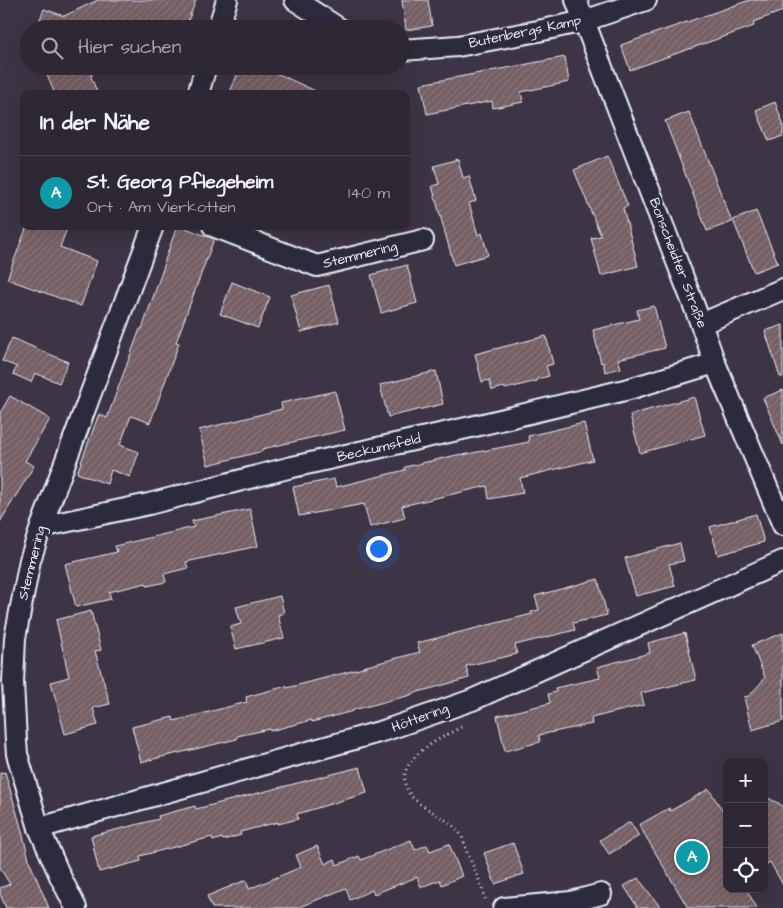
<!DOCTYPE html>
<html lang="de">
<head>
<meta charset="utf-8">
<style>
	:root { --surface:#2e2734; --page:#3a3340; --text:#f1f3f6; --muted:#a7a5ac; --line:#49444f; --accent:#bca0f2 }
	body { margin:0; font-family:"Architects Daughter",sans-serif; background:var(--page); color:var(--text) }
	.controls { position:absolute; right:15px; bottom:15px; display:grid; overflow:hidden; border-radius:10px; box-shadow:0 5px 20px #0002 }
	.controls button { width:45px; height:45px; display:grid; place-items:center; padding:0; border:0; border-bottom:1px solid var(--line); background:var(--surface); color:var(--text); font:25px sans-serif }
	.you { position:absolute; left:378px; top:548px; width:18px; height:18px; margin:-12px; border:4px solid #fff; border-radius:50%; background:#1a73e8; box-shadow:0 0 0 8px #1a73e833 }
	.badge { display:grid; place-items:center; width:32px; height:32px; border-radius:50%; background:var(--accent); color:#fff; font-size:16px; font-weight:700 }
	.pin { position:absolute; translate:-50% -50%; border:2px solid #fff; box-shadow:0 1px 5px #0006 }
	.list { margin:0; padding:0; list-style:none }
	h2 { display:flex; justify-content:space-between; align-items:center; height:65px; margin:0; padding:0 20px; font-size:21px }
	h2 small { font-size:16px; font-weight:400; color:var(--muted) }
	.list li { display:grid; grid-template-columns:32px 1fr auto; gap:15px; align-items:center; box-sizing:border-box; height:75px; padding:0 20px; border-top:1px solid var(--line) }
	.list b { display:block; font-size:19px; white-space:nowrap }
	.list p { margin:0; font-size:16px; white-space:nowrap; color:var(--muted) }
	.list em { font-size:16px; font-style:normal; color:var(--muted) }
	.icon { flex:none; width:28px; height:28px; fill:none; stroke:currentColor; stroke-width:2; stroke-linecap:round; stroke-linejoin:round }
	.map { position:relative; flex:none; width:783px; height:908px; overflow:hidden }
	.search { position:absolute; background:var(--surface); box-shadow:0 5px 20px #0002; left:20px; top:20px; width:390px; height:55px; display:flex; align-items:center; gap:12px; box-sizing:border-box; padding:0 18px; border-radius:28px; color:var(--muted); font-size:19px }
	.panel { position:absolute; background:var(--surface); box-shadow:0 5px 20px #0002; left:20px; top:90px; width:390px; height:140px; border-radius:10px }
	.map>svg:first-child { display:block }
	.building { fill:url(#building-hatch); stroke:#e8f1f8 }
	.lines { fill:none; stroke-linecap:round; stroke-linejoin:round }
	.minor-casing { stroke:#e8f1f8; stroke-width:24 }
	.path { stroke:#e8f1f8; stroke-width:3; stroke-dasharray:1 4; stroke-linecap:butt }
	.minor { stroke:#2f2a3d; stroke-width:20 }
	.labels { text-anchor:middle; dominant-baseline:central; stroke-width:5; stroke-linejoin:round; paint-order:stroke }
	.street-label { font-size:14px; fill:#e8f1f8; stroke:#2f2a3d }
</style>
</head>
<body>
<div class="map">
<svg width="783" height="908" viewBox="0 0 783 908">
	<defs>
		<pattern id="building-hatch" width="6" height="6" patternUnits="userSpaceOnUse" patternTransform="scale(1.25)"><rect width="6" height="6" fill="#755e64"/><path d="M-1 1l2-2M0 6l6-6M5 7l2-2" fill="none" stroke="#89767b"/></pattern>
	</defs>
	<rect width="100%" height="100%" fill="#3d3445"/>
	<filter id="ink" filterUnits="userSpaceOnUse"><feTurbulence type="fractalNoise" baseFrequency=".02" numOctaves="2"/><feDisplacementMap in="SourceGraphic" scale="10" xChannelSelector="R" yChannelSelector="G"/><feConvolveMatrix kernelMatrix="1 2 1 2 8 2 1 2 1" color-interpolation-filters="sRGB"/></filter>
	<g filter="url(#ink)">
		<!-- building -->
		<g class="building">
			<path d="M98,0H196L185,29H36L44,9L64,16Z"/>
			<path d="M402,0H428L432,26L406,30Z"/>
			<path d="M750,0H783V11L753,22L754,26L630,70L621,45Z"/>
			<path d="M565,57L569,82L521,92L523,102L493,108L492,101L427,114L421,84Z"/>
			<path d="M43,66H95L91,77L98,94H55Z"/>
			<path d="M241,66H261L322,94H229Z"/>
			<path d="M775,102L783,124V136L769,141L756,110Z"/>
			<path d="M689,112L732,222L707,231L665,121Z"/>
			<path d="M607,156L628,206L623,208L638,266L601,276L591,238L601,236L574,170Z"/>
			<path d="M458,159L463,178L469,176L476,201L469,203L478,235L482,233L488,255L454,265L432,186L439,184L434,166Z"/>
			<path d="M756,211L778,263L754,272L733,220Z"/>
			<path d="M27,226H68L60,247L97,261L81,306L7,279Z"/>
			<path d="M177,226H180L214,239L176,342L179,343L150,423L131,416L120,445L139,452L130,477L111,470L107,484L77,473L99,414L107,418L140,329H142L165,263H164Z"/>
			<path d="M407,265L417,303L381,313L371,275Z"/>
			<path d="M232,282L270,297L258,328L220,314Z"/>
			<path d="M329,285L339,322L301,332L291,295Z"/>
			<path d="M654,306L665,348L618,359L621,368L605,372L603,362L601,363L593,330L639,319L637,310Z"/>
			<path d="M783,325V377H780L765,331Z"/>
			<path d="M546,336L553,364L546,366L549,376L537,379V381L505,389L504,387L492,390L489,380L482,382L475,354Z"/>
			<path d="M12,338L68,362L59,383L35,373L31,382L13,374L17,367L2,361Z"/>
			<path d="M436,371L443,404L388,417L380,385Z"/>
			<path d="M783,390V445L763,398Z"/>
			<path d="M335,391L345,430L262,449L263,451L208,465L199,430L282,409L281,403Z"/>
			<path d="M10,396L50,419L25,461L34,466L0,522V413Z"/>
			<path d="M694,397L705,435L640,453L630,415Z"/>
			<path d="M584,423L593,460L520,478L523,493L489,499L487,486L402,506L405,518L370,527L364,504L299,516L293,487L334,479L336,487L405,470V467L461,454L462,455L529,442L528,436Z"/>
			<path d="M250,509L258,546L186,562L188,568L164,574L166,582L147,586L146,583L109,592L111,599L76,607L65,564L117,552L115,546L194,527L192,521Z"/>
			<path d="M756,514L764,542L718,555L710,527Z"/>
			<path d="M680,543L684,561L669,564L675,586L636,596L625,558Z"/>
			<path d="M598,579L607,615L573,623L575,630L515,645L517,654L466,666L469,678L411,694V695L353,710V711L312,722V720L270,731V729L237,736V739L141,762L132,727L173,717L174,721L247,702L246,697L286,686L287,688L363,668V667L420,652L417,643L532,614L531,612L539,610L535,596Z"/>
			<path d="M280,596L284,613L278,615L284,638L236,649L230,627L241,624L236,607Z"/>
			<path d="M91,611L101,650L95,651L110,704L93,708L98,725L65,734L51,682L69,677L56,620Z"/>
			<path d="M685,633L696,680L641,693L644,705L591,718L592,724L539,735L540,742L505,751L497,716L550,703L548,694L556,692L555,688L600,678L597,667L650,653L648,643Z"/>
			<path d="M783,633V721L752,730L744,697L749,696L765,678L752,645Z"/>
			<path d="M360,767L367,793L297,814L298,819L278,824V822L240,832L241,835L223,840L222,838L213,841L212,837L140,856L141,861L99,872L91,836L159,819L158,816L195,806L196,809Z"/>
			<path d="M5,772L20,824L30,863L49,908H6L0,894V888L10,884L0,868V773Z"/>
			<path d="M709,789L727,818V889H746L757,908H688L639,825L669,808L670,811Z"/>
			<path d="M764,796L780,804L783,808V885L770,862L764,866Z"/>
			<path d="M630,822L639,836L609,854L600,840Z"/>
			<path d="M411,840L415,850L427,845L430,851L449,844L462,876L442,885L440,880L421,887L417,877L374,894L372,890L350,900L346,888L297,908H212L207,896L246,880L249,889L301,867L296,855L317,846L325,864L335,859L337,865L359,856L361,860Z"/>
			<path d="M513,843L524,874L495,884L484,853Z"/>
			<path d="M638,878L661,908H638L624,886Z"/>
		</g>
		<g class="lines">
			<!-- minor casing -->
			<g class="minor-casing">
				<g id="minor">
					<path d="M295,0L340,29"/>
					<path d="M576,0L701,324L715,363L783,525"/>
					<path d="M218,29L227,0"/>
					<path d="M401,50L458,46L538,31L584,21L646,0"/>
					<path d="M198,94L206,66"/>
					<path d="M213,226L317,266L423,240"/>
					<path d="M701,324L783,289"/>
					<path d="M41,527L149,504L288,468L471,427L629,389L715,363"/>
					<path d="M39,828L386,730L472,700L783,561"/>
					<path d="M76,908L60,876L39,828L17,754L16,741L13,682L15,638L30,560L41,527L153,226"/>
					<path d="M504,908L571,902L601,894"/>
				</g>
			</g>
			<!-- path -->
			<path class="path" d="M461,727C442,738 400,756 405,783C406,788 409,793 412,797C426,811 445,816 458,831C463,836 465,845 467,852C474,868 482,885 486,902"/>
			<!-- minor -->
			<use href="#minor" class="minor"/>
		</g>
	</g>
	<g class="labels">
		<!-- street labels -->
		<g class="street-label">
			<text transform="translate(525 32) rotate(-12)">Butenbergs Kamp</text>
			<text transform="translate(360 255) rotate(-14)">Stemmering</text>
			<text transform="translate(678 263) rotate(69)">Bonscheidter Straße</text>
			<text transform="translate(379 448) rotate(-13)">Beckumsfeld</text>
			<text transform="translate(32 563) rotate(-76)">Stemmering</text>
			<text transform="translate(420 718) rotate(-20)">Höttering</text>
		</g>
	</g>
</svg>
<div class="controls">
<button>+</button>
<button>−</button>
<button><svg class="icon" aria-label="locate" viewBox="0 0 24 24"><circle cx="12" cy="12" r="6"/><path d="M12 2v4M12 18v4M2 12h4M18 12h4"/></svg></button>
</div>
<div class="you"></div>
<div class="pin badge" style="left:692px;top:857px;background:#0f9aa8">A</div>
<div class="search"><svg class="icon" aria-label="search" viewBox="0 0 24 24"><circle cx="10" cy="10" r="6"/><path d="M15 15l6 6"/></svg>Hier suchen</div>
<section class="panel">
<h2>In der Nähe<small></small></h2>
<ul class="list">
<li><span class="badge" style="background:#0f9aa8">A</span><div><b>St. Georg Pflegeheim</b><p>Ort · Am Vierkotten</p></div><em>140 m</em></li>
</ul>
</section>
</div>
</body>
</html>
